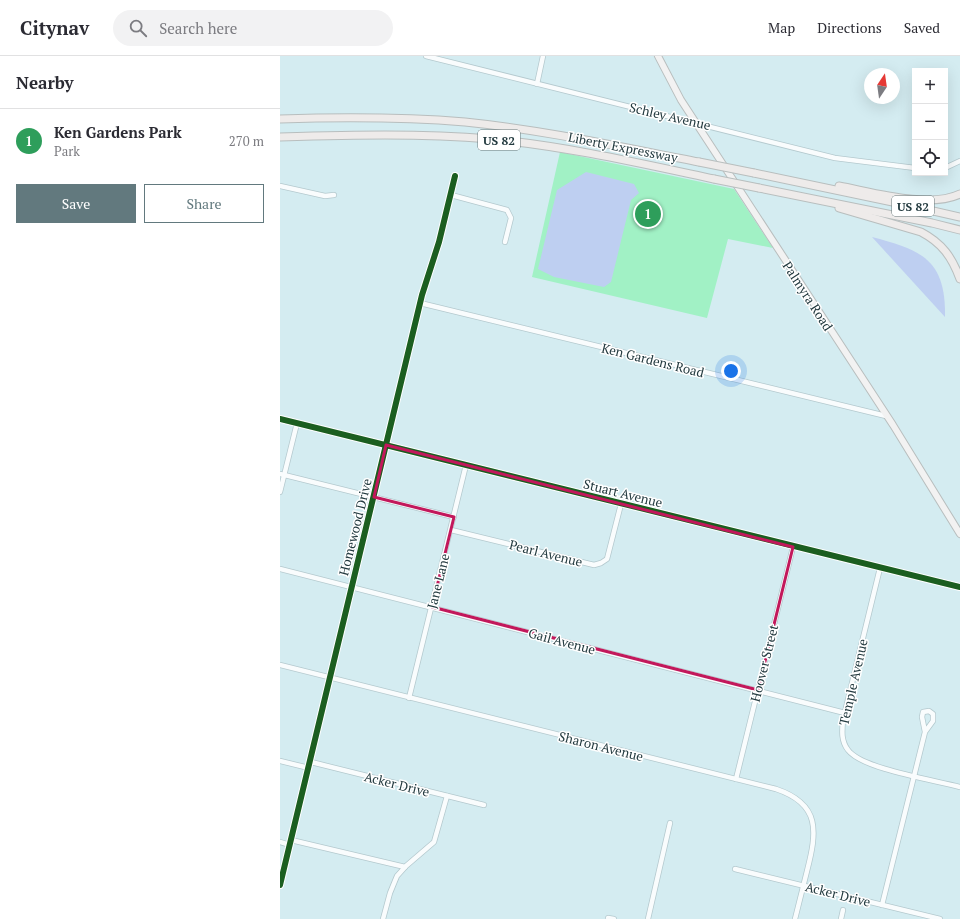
<!DOCTYPE html>
<html lang="en">
<head>
<meta charset="utf-8">
<style>
	:root { --surface:#fff; --page:#f2f2f3; --text:#2b2b33; --muted:#7c7c81; --line:#e1e1e2; --accent:#62797e }
	body { margin:0; font-family:"PT Serif",serif; background:var(--page); color:var(--text) }
	.controls { position:absolute; right:12px; top:12px; display:grid; overflow:hidden; border-radius:0px; box-shadow:0 4px 16px #0002 }
	.controls button { width:36px; height:36px; display:grid; place-items:center; padding:0; border:0; border-bottom:1px solid var(--line); background:var(--surface); color:var(--text); font:20px sans-serif }
	.compass { position:absolute; left:584px; top:12px; width:36px; height:36px; border-radius:50%; background:var(--surface); box-shadow:0 4px 16px #0002; rotate:13deg }
	.you { position:absolute; left:451px; top:315px; width:14px; height:14px; margin:-10px; border:3px solid #fff; border-radius:50%; background:#1a73e8; box-shadow:0 0 0 6px #1a73e833 }
	.badge { display:grid; place-items:center; width:26px; height:26px; border-radius:50%; background:var(--accent); color:#fff; font-size:13px; font-weight:700 }
	.pin { position:absolute; translate:-50% -50%; border:2px solid #fff; box-shadow:0 1px 4px #0006 }
	.list { margin:0; padding:0; list-style:none }
	h2 { display:flex; justify-content:space-between; align-items:center; height:52px; margin:0; padding:0 16px; font-size:17px }
	h2 small { font-size:13px; font-weight:400; color:var(--muted) }
	.list li { display:grid; grid-template-columns:26px 1fr auto; gap:12px; align-items:center; box-sizing:border-box; height:64px; padding:0 16px; border-top:1px solid var(--line) }
	.list b { display:block; font-size:15px; white-space:nowrap }
	.list p { margin:0; font-size:13px; white-space:nowrap; color:var(--muted) }
	.list em { font-size:13px; font-style:normal; color:var(--muted) }
	.actions { display:flex; gap:8px; padding:12px 16px }
	.actions a { flex:1; padding:9px 0; border:1px solid var(--accent); border-radius:0px; text-align:center; font-size:14px; color:var(--accent) }
	.actions .main { background:var(--accent); color:#fff }
	.icon { flex:none; width:22px; height:22px; fill:none; stroke:currentColor; stroke-width:2; stroke-linecap:round; stroke-linejoin:round }
	.map { position:relative; flex:none; width:680px; height:863px; overflow:hidden }
	header { display:flex; align-items:center; gap:24px; box-sizing:border-box; height:56px; padding:0 20px; background:var(--surface); border-bottom:1px solid var(--line) }
	header strong { font-size:19px }
	nav { display:flex; gap:22px; margin-inline-start:auto; font-size:14px }
	.search { width:280px; height:36px; background:var(--page); display:flex; align-items:center; gap:10px; box-sizing:border-box; padding:0 14px; border-radius:22px; color:var(--muted); font-size:15px }
	main { display:flex }
	aside { flex:1; background:var(--surface) }
	.map>svg:first-child { display:block }
	.green { fill:#a1f1c5 }
	.water { fill:#becff1 }
	.lines { fill:none; stroke-linecap:round; stroke-linejoin:round }
	.minor-casing { stroke:#b4c9ce; stroke-width:6 }
	.major-casing { stroke:#b8bebe; stroke-width:8 }
	.highway-casing { stroke:#b8bebe; stroke-width:9 }
	.minor { stroke:#f9fcfd; stroke-width:4.5 }
	.major { stroke:#f2f2f2; stroke-width:6 }
	.highway { stroke:#eeebea; stroke-width:7 }
	.highway-bridge-casing { stroke:#b8bebe; stroke-width:9; stroke-linecap:butt }
	.highway-bridge { stroke:#eeebea; stroke-width:7 }
	.cycleway-casing { stroke:#fff; stroke-width:8 }
	.cycleway { stroke:#1b5e20; stroke-width:6 }
	.marked { fill:none; stroke:#c2185b; stroke-width:3; stroke-linejoin:round }
	.labels { text-anchor:middle; dominant-baseline:central; stroke-width:3; stroke-linejoin:round; paint-order:stroke }
	.shield { fill:#fff; stroke:#667679; stroke-width:1 }
	.shield-label { font-size:12px; font-weight:bold; fill:#243b40 }
	.street-label { font-size:13px; fill:#243b40; stroke:#fff }
</style>
</head>
<body>
<header>
<strong>Citynav</strong>
<div class="search"><svg class="icon" aria-label="search" viewBox="0 0 24 24"><circle cx="10" cy="10" r="6"/><path d="M15 15l6 6"/></svg>Search here</div>
<nav><a>Map</a><a>Directions</a><a>Saved</a></nav>
</header>
<main>
<aside>
<h2>Nearby<small></small></h2>
<ul class="list">
<li><span class="badge" style="background:#2e9e5b">1</span><div><b>Ken Gardens Park</b><p>Park</p></div><em>270 m</em></li>
</ul>
<div class="actions"><a class="main">Save</a><a>Share</a></div>
</aside>
<div class="map">
<svg width="680" height="863" viewBox="0 0 680 863">
	<rect width="100%" height="100%" fill="#d4ecf1"/>
	<!-- green -->
	<path class="green" d="M280,96L454,133L493,192L448,183L427,262L252,221Z"/>
	<!-- water -->
	<g class="water">
		<path d="M306,116L354,128L359,137L351,144L331,226L324,231L274,221L258,213L277,134Z"/>
		<path d="M592,181C642,194 666,204 665,261Z"/>
	</g>
	<g class="lines">
		<!-- minor casing -->
		<g class="minor-casing">
			<g id="minor">
				<path d="M146,0L555,102L635,112"/>
				<path d="M257,28L263,0"/>
				<path d="M665,112L680,105"/>
				<path d="M0,130L45,140L54,139"/>
				<path d="M171,139L227,154L231,162L225,186"/>
				<path d="M140,247L606,360"/>
				<path d="M0,363L680,531"/>
				<path d="M0,418L174,461"/>
				<path d="M0,436L17,367"/>
				<path d="M171,474L314,509L321,507L327,503L341,448"/>
				<path d="M600,512L563,664C562,675 561,685 568,694C582,713 654,724 680,731"/>
				<path d="M0,513L565,657"/>
				<path d="M0,609L496,733C541,748 537,776 527,815C523,831 519,847 515,863"/>
				<path d="M129,642L186,409"/>
				<path d="M0,705L29,712"/>
				<path d="M31,706L204,749"/>
				<path d="M456,723L513,491"/>
				<path d="M11,784L125,811"/>
				<path d="M0,786L10,789"/>
				<path d="M455,813L660,863"/>
				<path d="M0,829L142,239L159,186L175,120"/>
				<path d="M602,849L645,676L653,665V658L649,655L643,656L642,661L645,676"/>
				<path d="M328,862L334,863"/>
				<path d="M103,863L110,837L117,820L126,810L154,786L167,740"/>
				<path d="M368,863L390,767"/>
				<path d="M561,863L563,854"/>
			</g>
		</g>
		<!-- major casing -->
		<g class="major-casing">
			<path id="major" d="M378,0L401,44L613,369L680,478"/>
		</g>
		<!-- highway casing -->
		<g class="highway-casing">
			<g id="highway">
				<path d="M0,63C62,61 124,61 185,66C264,74 341,91 419,106"/>
				<path d="M0,81C70,79 140,77 210,83C285,90 359,107 434,123"/>
				<path d="M474,117L627,149L680,161"/>
				<path d="M559,130C592,136 649,153 680,138"/>
				<path d="M479,132L652,167L680,174"/>
				<path d="M559,152L641,176C662,187 672,201 680,223"/>
			</g>
		</g>
		<!-- minor -->
		<use href="#minor" class="minor"/>
		<!-- major -->
		<use href="#major" class="major"/>
		<!-- highway -->
		<use href="#highway" class="highway"/>
		<!-- highway-bridge casing -->
		<g class="highway-bridge-casing">
			<g id="highway-bridge">
				<path d="M419,106L474,117"/>
				<path d="M434,123L479,132"/>
			</g>
		</g>
		<!-- highway-bridge -->
		<use href="#highway-bridge" class="highway-bridge"/>
		<!-- cycleway casing -->
		<g class="cycleway-casing">
			<g id="cycleway">
				<path d="M0,363L680,531"/>
				<path d="M0,829L142,239L159,186L175,120"/>
			</g>
		</g>
		<!-- cycleway -->
		<use href="#cycleway" class="cycleway"/>
	</g>
	<!-- marked area -->
	<path class="marked" d="M106,389L513,491L478,634L152,551L174,461L94,441Z"/>
	<g class="labels">
		<!-- shield labels -->
		<g class="shield">
			<rect x="198" y="74" width="42" height="20" rx="3"/>
			<rect x="612" y="140" width="42" height="20" rx="3"/>
		</g>
		<g class="shield-label">
			<text x="219" y="84">US 82</text>
			<text x="633" y="150">US 82</text>
		</g>
		<!-- street labels -->
		<g class="street-label">
			<text transform="translate(390 60) rotate(13)">Schley Avenue</text>
			<text transform="translate(343 91) rotate(11)">Liberty Expressway</text>
			<text transform="translate(528 240) rotate(57)">Palmyra Road</text>
			<text transform="translate(373 304) rotate(14)">Ken Gardens Road</text>
			<text transform="translate(343 437) rotate(14)">Stuart Avenue</text>
			<text transform="translate(75 471) rotate(-76)">Homewood Drive</text>
			<text transform="translate(266 497) rotate(14)">Pearl Avenue</text>
			<text transform="translate(158 525) rotate(-76)">Jane Lane</text>
			<text transform="translate(282 585) rotate(15)">Gail Avenue</text>
			<text transform="translate(484 607) rotate(-76)">Hoover Street</text>
			<text transform="translate(573 626) rotate(-77)">Temple Avenue</text>
			<text transform="translate(321 690) rotate(14)">Sharon Avenue</text>
			<text transform="translate(117 728) rotate(14)">Acker Drive</text>
			<text transform="translate(558 838) rotate(14)">Acker Drive</text>
		</g>
	</g>
</svg>
<div class="controls">
<button>+</button>
<button>−</button>
<button><svg class="icon" aria-label="locate" viewBox="0 0 24 24"><circle cx="12" cy="12" r="6"/><path d="M12 2v4M12 18v4M2 12h4M18 12h4"/></svg></button>
</div>
<svg class="compass" viewBox="-18 -18 36 36"><path d="M0-13l5 13h-10z" fill="#e53935"/><path d="M0 13l5-13h-10z" fill="#7c7c81"/></svg>
<div class="you"></div>
<div class="pin badge" style="left:368px;top:158px;background:#2e9e5b">1</div>
</div>
</main>
</body>
</html>
